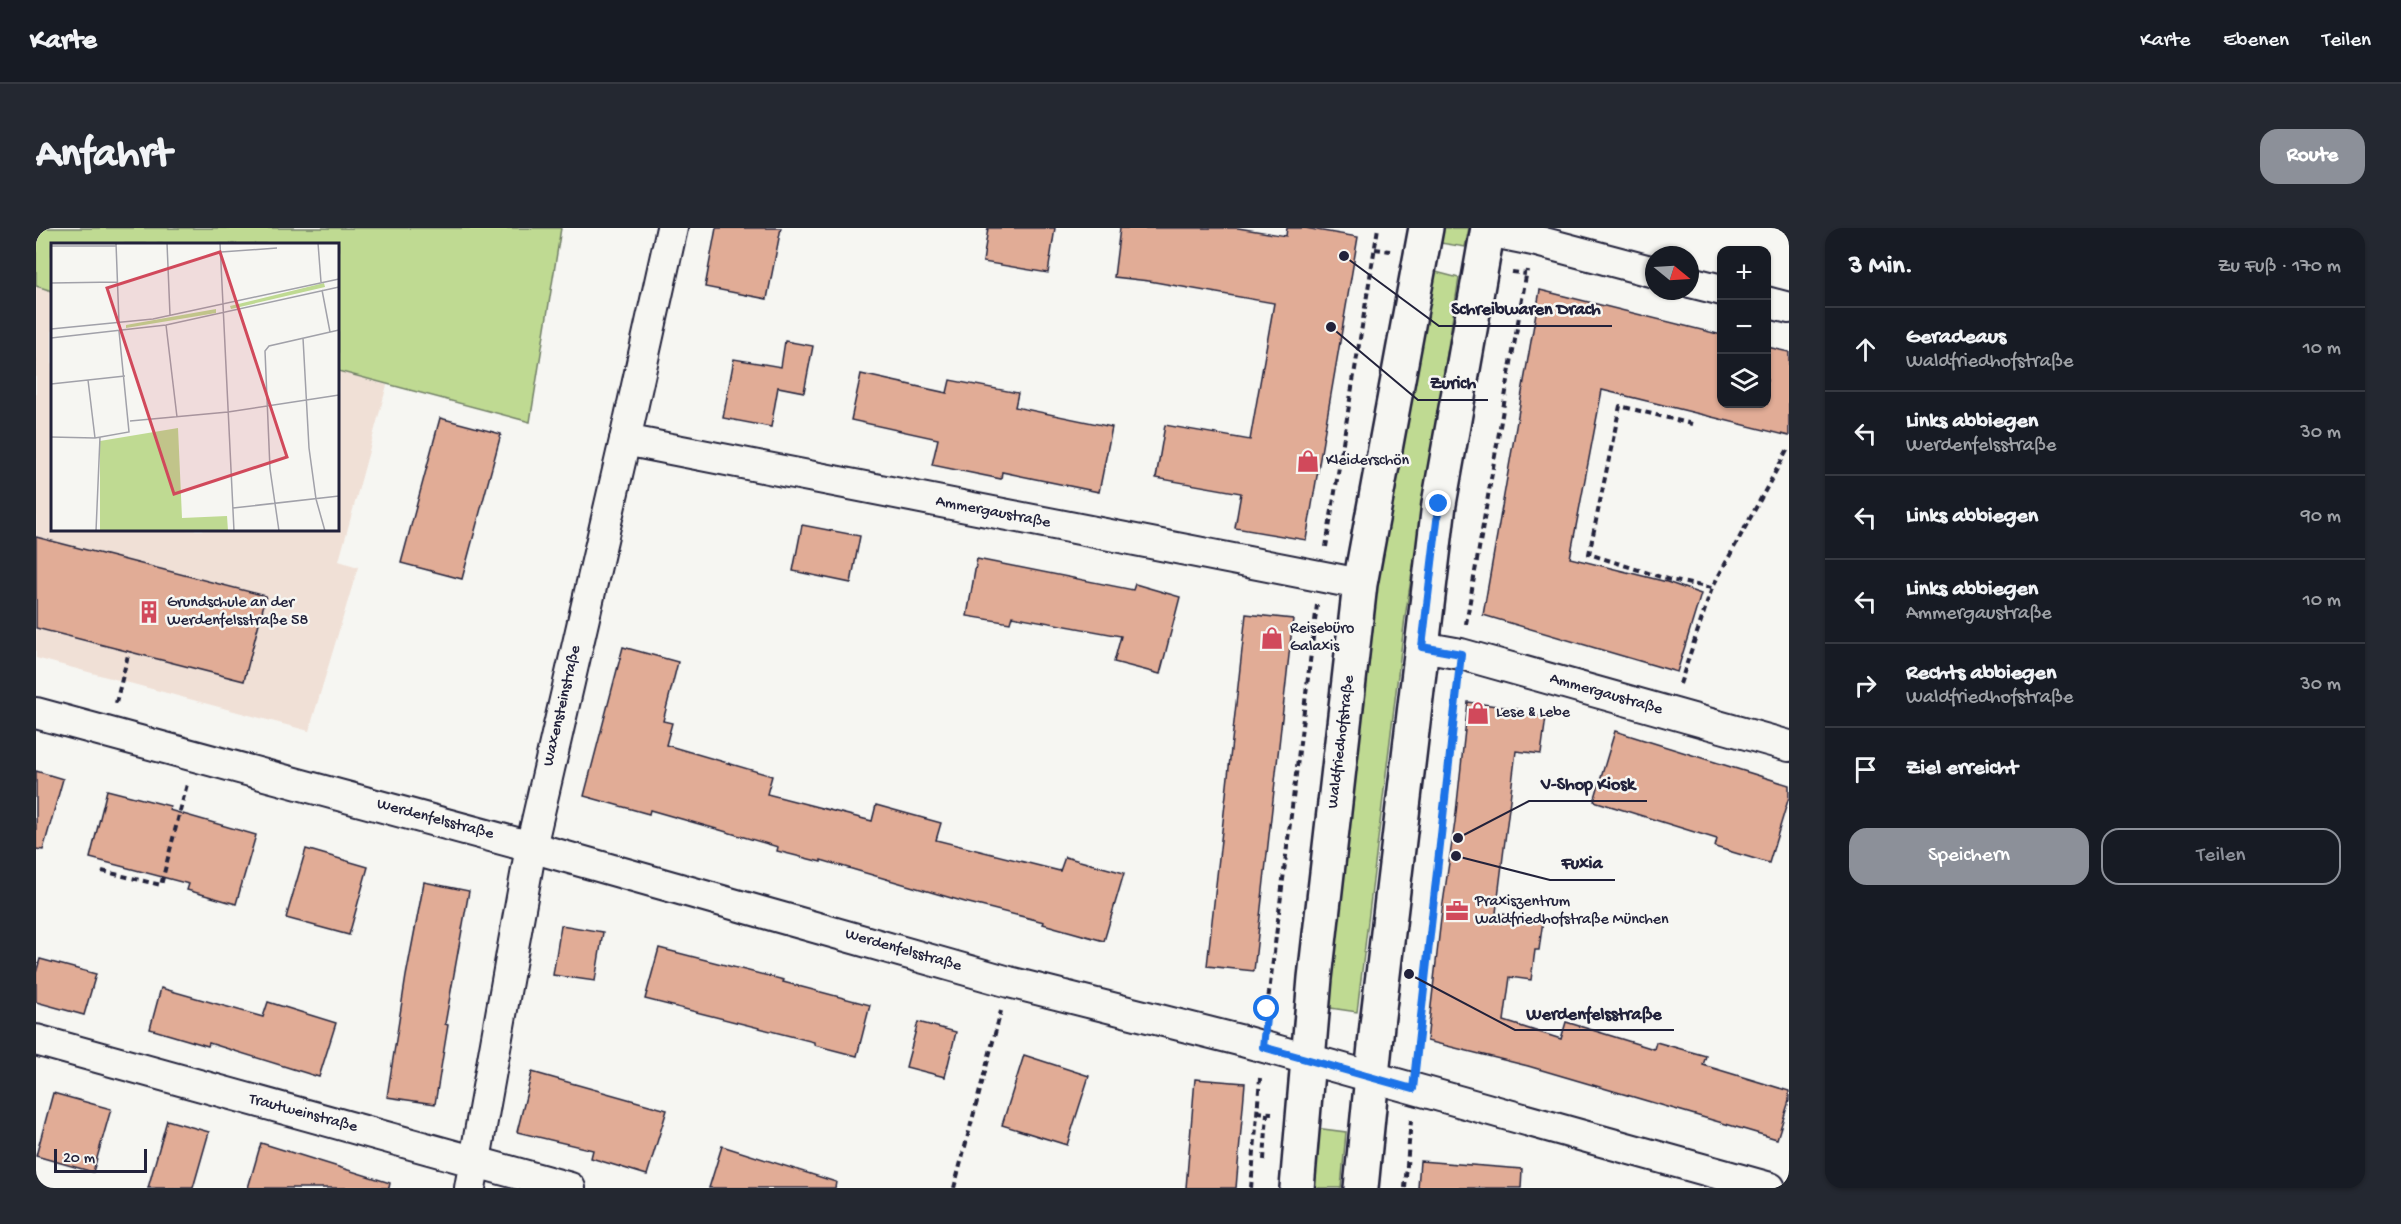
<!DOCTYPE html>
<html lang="de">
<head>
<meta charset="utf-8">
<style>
	:root { --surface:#171b24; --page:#242831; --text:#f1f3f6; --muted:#9ea1a6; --line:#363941; --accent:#8c9099 }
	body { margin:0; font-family:"Gochi Hand",sans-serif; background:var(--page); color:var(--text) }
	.controls { position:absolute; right:18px; top:18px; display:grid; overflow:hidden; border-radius:12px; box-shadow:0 2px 4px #0004 }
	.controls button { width:54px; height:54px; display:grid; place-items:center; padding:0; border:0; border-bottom:2px solid var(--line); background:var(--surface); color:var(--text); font:30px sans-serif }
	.compass { position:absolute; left:1609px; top:18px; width:54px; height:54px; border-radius:50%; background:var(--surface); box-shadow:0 2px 4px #0004; rotate:108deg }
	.scale { position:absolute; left:18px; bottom:15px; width:93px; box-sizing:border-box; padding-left:6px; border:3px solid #22223b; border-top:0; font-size:16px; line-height:21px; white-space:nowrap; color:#22223b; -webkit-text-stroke:4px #f6f6f2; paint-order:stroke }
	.stop { position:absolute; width:18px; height:18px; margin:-14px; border:4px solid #1a73e8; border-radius:50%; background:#fff }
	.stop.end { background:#1a73e8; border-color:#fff; box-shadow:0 2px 6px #0008 }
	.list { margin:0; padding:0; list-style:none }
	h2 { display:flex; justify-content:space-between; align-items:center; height:78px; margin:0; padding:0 24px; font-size:26px }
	h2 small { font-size:20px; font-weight:400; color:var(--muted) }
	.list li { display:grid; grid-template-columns:39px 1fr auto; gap:18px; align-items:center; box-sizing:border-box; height:84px; padding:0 24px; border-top:2px solid var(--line) }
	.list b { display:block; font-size:22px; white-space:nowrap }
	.list p { margin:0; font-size:20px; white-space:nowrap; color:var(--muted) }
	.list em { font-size:20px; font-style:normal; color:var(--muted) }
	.actions { display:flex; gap:12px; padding:18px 24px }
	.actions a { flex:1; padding:14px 0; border:2px solid var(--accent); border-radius:18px; text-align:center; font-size:21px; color:var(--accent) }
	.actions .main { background:var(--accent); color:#fff }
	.icon { flex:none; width:33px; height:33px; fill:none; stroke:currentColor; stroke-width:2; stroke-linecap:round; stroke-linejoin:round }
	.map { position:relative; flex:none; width:1753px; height:960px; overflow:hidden; border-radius:18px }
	header { display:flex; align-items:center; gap:36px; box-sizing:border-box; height:84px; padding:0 30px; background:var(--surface); border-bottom:2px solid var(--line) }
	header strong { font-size:28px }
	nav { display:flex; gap:33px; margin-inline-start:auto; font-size:21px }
	.intro { display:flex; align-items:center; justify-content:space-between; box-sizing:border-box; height:144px; padding:0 36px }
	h1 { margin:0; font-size:42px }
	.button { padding:15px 27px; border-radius:18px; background:var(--accent); color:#fff; font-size:21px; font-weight:700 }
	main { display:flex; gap:36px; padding:0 36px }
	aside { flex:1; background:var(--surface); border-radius:18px; box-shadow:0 2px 4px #0004 }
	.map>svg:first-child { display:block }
	.built { fill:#f0e0d6 }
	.green { fill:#bfda92; stroke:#707e66; stroke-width:1.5 }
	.building { fill:#e1ac96; stroke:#22223b; stroke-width:1.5 }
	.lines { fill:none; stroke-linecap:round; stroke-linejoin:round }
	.street-casing { stroke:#22223b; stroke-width:34 }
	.secondary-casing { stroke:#22223b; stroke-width:38 }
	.path { stroke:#22223b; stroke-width:4; stroke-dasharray:6 4.5; stroke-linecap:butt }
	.street { stroke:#f6f6f2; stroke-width:30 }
	.secondary { stroke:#f6f6f2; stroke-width:33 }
	.route { stroke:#1a73e8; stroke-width:8 }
	.labels { text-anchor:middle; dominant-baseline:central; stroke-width:5; stroke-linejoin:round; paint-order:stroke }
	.poi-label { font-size:16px; fill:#22223b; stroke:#f6f6f2; text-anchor:start }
	.street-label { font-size:16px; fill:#22223b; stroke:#f6f6f2 }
	.inset-road { fill:none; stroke:#a1a1a9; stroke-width:1.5 }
	.view { fill:#d1495b; fill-opacity:0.15; stroke:#d1495b; stroke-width:3 }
	.inset-edge { fill:none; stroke:#22223b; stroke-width:3 }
	.leader { fill:none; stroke:#22223b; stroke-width:2 }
	.callout-dot { fill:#22223b; stroke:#f6f6f2; stroke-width:2 }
	.callout-label { font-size:18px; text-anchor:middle; font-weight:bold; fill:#22223b; stroke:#f6f6f2; stroke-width:5; stroke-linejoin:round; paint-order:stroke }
</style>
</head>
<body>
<header>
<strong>Karte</strong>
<nav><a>Karte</a><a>Ebenen</a><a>Teilen</a></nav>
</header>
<div class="intro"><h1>Anfahrt</h1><a class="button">Route</a></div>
<main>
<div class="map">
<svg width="1753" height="960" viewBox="0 0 1753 960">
	<rect width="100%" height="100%" fill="#f6f6f2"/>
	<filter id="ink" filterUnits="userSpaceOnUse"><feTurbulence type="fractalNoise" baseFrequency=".0167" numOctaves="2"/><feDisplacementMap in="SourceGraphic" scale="12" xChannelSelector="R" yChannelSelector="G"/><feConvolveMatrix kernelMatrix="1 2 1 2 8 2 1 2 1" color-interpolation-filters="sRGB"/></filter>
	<g filter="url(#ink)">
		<!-- built -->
		<path class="built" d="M0,58L16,63V302H302V143L351,157L303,333L322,339L273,503L0,430Z"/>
		<!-- green -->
		<g class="green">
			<path d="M0,0H525L494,194L302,143V16H16V63L0,58Z"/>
			<path d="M1401,0H1433L1429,19L1398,14Z"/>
			<path d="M1396,43L1423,50L1369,389L1321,784L1288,779L1336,382Z"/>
			<path d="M1279,900L1310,904L1305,960H1274Z"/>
		</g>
		<!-- building -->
		<g class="building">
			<path d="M680,0H745L731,71L669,59Z"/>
			<path d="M952,0H1019L1012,45L947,34Z"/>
			<path d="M1084,0H1202L1250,8L1251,0H1269L1322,9L1270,312L1199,300L1205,265L1120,250L1129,197L1214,212L1238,75L1113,53L1078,49Z"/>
			<path d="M1504,62L1686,107V176H1731V119L1753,124V208L1566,162L1534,330L1631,354L1665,366L1641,444L1447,387Z"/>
			<path d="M749,113L777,118L768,164L742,159L735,199L687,190L698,131L745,139Z"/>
			<path d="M825,146L911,165L914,152L982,165L979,179L1076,199L1063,264L966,244L965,251L896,237L902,211L815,192Z"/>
			<path d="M404,190L465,206L426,351L365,335Z"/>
			<path d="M766,297L824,308L815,355L757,343Z"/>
			<path d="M0,309L230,368L208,453L0,400Z"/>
			<path d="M941,331L1097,362L1099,356L1144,369L1124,446L1078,434L1085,408L976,388L974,395L931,388Z"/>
			<path d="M1210,386L1257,391L1218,743L1171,738Z"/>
			<path d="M587,419L642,434L627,493L636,495L630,517L736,548L731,566L836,593L840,577L905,595L900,612L1024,643L1029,629L1088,645L1068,713L1007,696L1008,694L929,674L785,632V634L741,623L742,619L684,602L614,582L613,586L548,568Z"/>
			<path d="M1432,474L1482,481L1481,486L1510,489L1505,526L1480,523L1460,685L1507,692L1503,722H1499L1495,752L1474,749L1468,793L1525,811L1530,794L1618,821L1620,814L1670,828L1667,837L1753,863V873L1741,911L1492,838L1391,813L1406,682L1419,594Z"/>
			<path d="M1579,503L1753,557V569L1733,635L1679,619L1681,611L1558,573Z"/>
			<path d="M0,543L27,551L7,622L0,621Z"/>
			<path d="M71,562L134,578L133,582L220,607L200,676L151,662L153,656L54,630Z"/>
			<path d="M270,621L332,639L313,707L250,690Z"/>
			<path d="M388,654L433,663L409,796L412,797L399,876L351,869L370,748Z"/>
			<path d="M525,697L567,704L559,753L517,747Z"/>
			<path d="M623,720L748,752L747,754L834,777L821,828L778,817V814L609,771Z"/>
			<path d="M4,731L60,746L48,787L0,774V745Z"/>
			<path d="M125,760L227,789L232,774L300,795L283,849L173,815L172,818L114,801Z"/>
			<path d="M882,794L920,804L909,849L870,839Z"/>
			<path d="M988,827L1053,848L1031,917L966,897Z"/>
			<path d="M496,844L631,882L611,947L555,930L557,922L481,904Z"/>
			<path d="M1159,851L1209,855L1200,960H1150Z"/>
			<path d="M17,865L75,881L57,944L0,928Z"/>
			<path d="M131,892L173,904L157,960H112Z"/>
			<path d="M225,915L354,955L353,960H212Z"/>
			<path d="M686,918L800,954L799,960H673Z"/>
			<path d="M1384,933L1486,941L1485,960H1382Z"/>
		</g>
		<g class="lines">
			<!-- street casing -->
			<g class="street-casing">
				<g id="street">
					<path d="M1452,3L1497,12L1618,44"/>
					<path d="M1654,54L1686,62"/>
					<path d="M1730,74L1753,80"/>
					<path d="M589,212L1324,356"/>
					<path d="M1386,419L1425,426L1753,518"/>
					<path d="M0,485L495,619L973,754L1203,812L1734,960"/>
					<path d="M0,812L534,960"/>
					<path d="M434,960L495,619L589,212L636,0"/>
				</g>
			</g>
			<!-- secondary casing -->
			<g class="secondary-casing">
				<g id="secondary">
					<path d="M1261,960L1279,750L1324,356L1390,0"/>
					<path d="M1325,960L1341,797L1403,276L1452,0"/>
				</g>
			</g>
			<!-- path -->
			<g class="path">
				<path d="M1339,21L1354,23"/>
				<path d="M1476,44L1490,46"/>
				<path d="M1656,196L1584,178L1553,326L1634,352L1676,360"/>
				<path d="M1290,319L1342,0"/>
				<path d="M1430,396L1491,42"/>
				<path d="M1644,456L1676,360L1753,219"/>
				<path d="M80,475L93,423"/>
				<path d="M66,643L125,657L151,556"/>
				<path d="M1230,789L1281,377"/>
				<path d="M1380,831L1421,457"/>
				<path d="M1221,884L1236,885"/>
				<path d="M1228,932L1231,885"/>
				<path d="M918,960L965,783"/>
				<path d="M1215,960L1224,850"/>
				<path d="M1369,960L1375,892"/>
			</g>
			<!-- street -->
			<use href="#street" class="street"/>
			<!-- secondary -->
			<use href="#secondary" class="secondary"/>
		</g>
	</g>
	<g class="lines" filter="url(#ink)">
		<!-- route -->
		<path class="route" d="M1231,781L1227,819L1377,861L1425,426L1386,419L1403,276"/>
	</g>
	<!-- icons -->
	<defs>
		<g id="shop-bare" transform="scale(1.8)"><path d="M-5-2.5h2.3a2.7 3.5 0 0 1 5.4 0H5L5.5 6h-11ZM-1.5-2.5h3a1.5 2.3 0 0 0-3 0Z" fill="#d1495b" stroke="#f6f6f2" stroke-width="2.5" paint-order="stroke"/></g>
		<g id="building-bare" transform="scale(1.8)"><path d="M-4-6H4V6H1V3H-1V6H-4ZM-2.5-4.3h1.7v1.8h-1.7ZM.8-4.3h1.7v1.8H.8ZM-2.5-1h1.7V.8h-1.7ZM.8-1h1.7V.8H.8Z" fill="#d1495b" stroke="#f6f6f2" stroke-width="2.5" paint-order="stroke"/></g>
		<g id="office-bare" transform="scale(1.8)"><path d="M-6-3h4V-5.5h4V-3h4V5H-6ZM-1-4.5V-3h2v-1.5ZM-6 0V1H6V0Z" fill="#d1495b" stroke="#f6f6f2" stroke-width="2.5" paint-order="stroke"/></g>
	</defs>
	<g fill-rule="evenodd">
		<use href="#shop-bare" x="1272" y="233"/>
		<use href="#building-bare" x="113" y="384"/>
		<use href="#shop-bare" x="1236" y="410"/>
		<use href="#shop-bare" x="1442" y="485"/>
		<use href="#office-bare" x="1421" y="683"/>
	</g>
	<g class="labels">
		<!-- poi labels -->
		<g class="poi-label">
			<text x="1290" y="233">Kleiderschön</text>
			<text x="131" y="375">Grundschule an der<tspan x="131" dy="18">Werdenfelsstraße 58</tspan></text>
			<text x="1254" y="401">Reisebüro<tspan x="1254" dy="18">Galaxis</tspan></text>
			<text x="1460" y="485">Lese &amp; Lebe</text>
			<text x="1439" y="674">Praxiszentrum<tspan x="1439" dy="18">Waldfriedhofstraße München</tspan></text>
		</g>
		<!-- street labels -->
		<g class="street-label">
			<text transform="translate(957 285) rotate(11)">Ammergaustraße</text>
			<text transform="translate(1570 467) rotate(16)">Ammergaustraße</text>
			<text transform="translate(527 478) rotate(-77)">Waxensteinstraße</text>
			<text transform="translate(1306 514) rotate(-83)">Waldfriedhofstraße</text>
			<text transform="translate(399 592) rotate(15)">Werdenfelsstraße</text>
			<text transform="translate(867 723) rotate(16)">Werdenfelsstraße</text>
			<text transform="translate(267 886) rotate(15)">Trautweinstraße</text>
		</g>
	</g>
	<!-- overview -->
	<g transform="translate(15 15)">
		<rect width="288" height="288" fill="#f6f6f2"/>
		<path d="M273,40L274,44L180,66L179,63ZM165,66V70L75,85V82ZM127,185L131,275L176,273L177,288H49V198Z" fill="#bfda92"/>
		<path class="inset-road" d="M65,0L68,80M116,0L119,72M169,0L183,288M267,0L270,39M0,3H65M170,9L226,5M0,40L66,39M271,47L279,89M115,82L126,174M0,86L102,76L288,36M0,95L115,82L288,44M252,95L258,205L265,256L274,288M37,137L44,195M0,141L74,133M79,178L177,169L288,152M0,194L44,195L78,189L68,88M182,265L288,253M45,288L49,194M228,288L219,226L214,108L218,103L288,87"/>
		<path class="view" d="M169,9L236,214L123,251L56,45Z"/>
		<rect width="288" height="288" class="inset-edge"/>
	</g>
	<!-- callouts -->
	<path class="leader" d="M1308 28L1403 98H1576M1295 99L1382 172H1452M1422 610L1493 573H1611M1420 628L1514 652H1579M1373 746L1479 802H1638"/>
	<g class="callout-dot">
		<circle cx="1308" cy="28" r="6"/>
		<circle cx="1295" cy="99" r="6"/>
		<circle cx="1422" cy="610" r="6"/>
		<circle cx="1420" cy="628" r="6"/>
		<circle cx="1373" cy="746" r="6"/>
	</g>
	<g class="callout-label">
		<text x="1490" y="86">Schreibwaren Drach</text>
		<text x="1417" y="160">Zurich</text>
		<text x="1552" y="561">V-Shop Kiosk</text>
		<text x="1546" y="640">Fuxia</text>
		<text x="1558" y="791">Werdenfelsstraße</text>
	</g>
</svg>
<div class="controls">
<button>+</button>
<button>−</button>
<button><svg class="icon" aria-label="layers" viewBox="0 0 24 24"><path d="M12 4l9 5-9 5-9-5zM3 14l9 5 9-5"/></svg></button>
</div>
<svg class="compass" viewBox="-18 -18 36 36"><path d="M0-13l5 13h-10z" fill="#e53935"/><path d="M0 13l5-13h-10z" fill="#9ea1a6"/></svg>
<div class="scale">20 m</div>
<div class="stop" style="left:1231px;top:781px"></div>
<div class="stop end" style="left:1403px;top:276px"></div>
</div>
<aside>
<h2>3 Min.<small>Zu Fuß · 170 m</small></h2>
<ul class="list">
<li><svg class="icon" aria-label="ahead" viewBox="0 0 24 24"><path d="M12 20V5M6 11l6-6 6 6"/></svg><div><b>Geradeaus</b><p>Waldfriedhofstraße</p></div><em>10 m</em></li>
<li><svg class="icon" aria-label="left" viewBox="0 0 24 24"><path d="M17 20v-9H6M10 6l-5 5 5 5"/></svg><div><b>Links abbiegen</b><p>Werdenfelsstraße</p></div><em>30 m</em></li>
<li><svg class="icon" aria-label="left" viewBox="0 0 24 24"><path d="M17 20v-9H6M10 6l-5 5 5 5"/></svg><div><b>Links abbiegen</b></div><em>90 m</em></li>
<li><svg class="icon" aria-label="left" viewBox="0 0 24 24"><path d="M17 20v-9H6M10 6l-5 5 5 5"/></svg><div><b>Links abbiegen</b><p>Ammergaustraße</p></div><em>10 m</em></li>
<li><svg class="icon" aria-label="right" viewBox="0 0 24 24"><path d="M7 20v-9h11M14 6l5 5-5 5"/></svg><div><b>Rechts abbiegen</b><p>Waldfriedhofstraße</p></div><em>30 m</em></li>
<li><svg class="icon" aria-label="arrive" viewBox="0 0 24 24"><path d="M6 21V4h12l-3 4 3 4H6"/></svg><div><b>Ziel erreicht</b></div></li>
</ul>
<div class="actions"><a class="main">Speichern</a><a>Teilen</a></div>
</aside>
</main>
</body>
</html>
